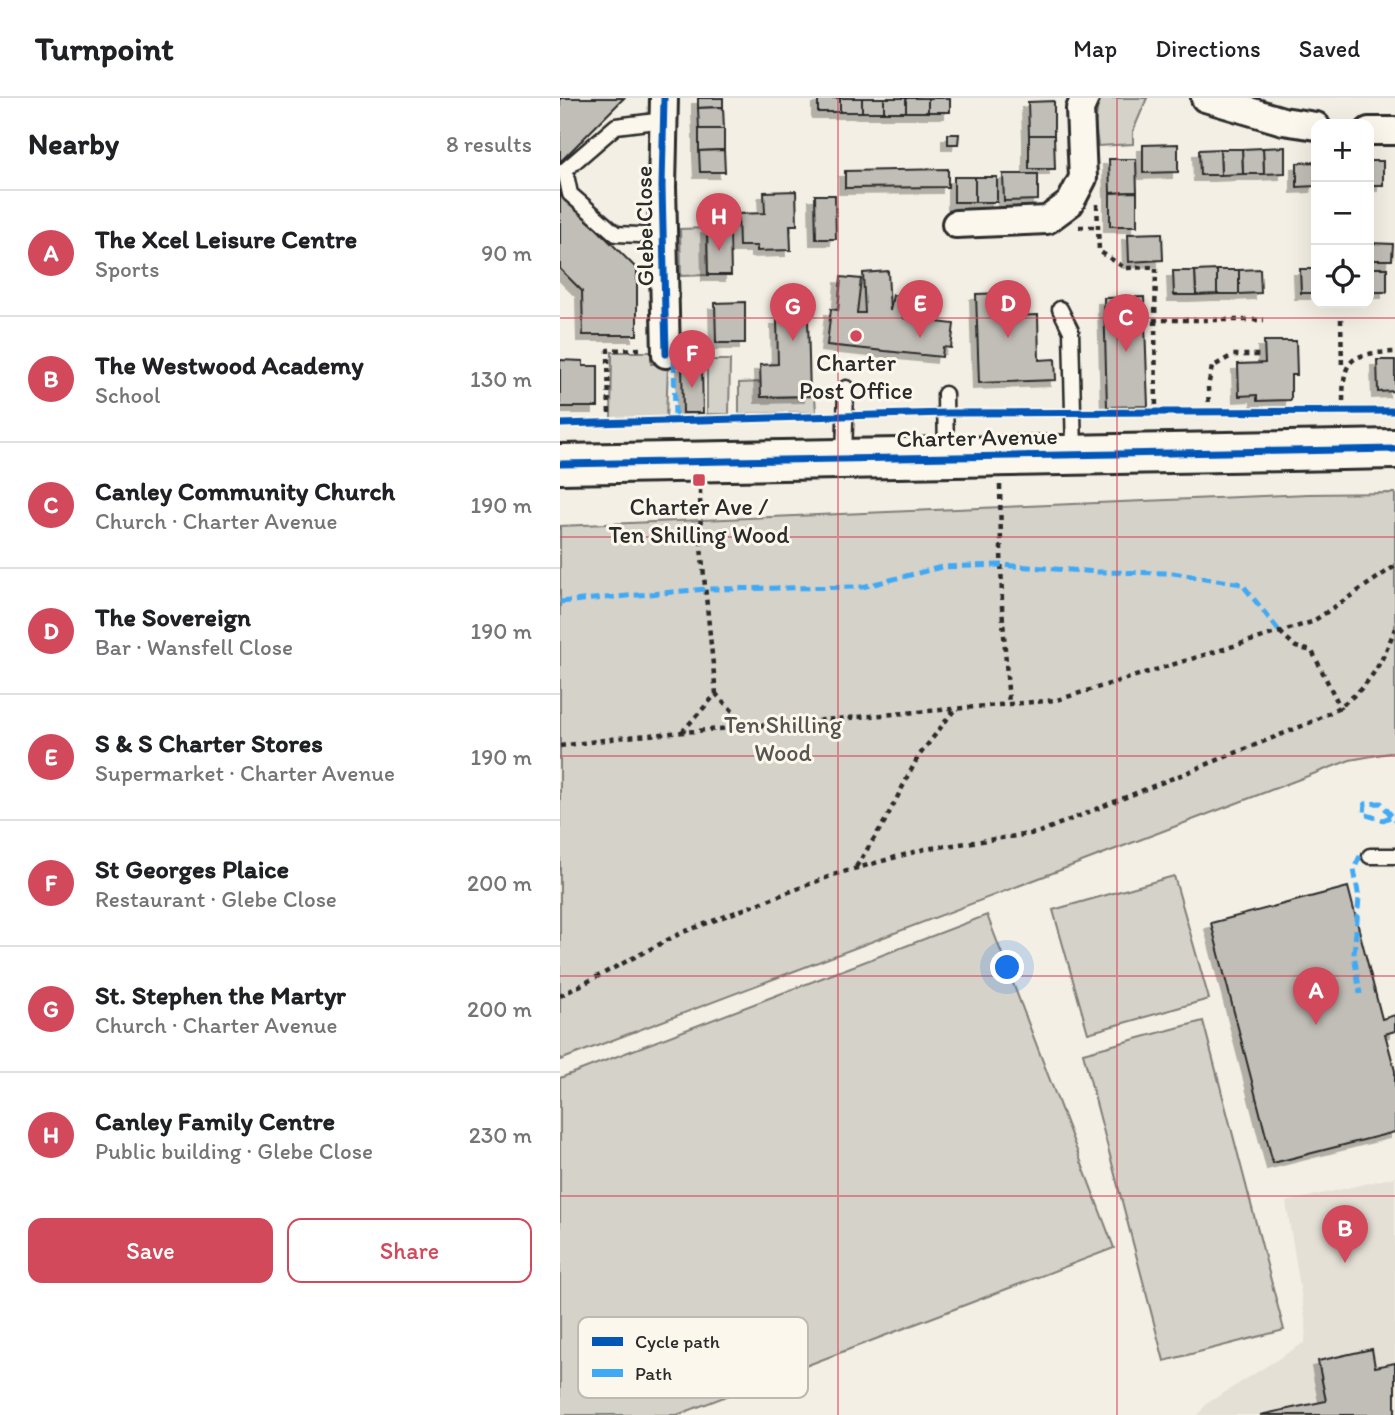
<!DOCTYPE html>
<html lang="en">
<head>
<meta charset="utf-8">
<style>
	:root { --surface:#fff; --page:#f6f6f6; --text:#202124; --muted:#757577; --line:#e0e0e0; --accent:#d1495b }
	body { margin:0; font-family:Itim,sans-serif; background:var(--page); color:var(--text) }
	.controls { position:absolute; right:21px; top:21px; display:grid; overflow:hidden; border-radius:14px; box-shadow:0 7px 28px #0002 }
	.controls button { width:63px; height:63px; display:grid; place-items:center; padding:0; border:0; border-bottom:2px solid var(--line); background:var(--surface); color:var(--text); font:35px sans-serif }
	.you { position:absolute; left:448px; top:870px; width:24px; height:24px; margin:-18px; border:5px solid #fff; border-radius:50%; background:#1a73e8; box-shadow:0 0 0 10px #1a73e833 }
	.badge { display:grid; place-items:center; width:46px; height:46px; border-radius:50%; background:var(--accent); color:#fff; font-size:23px; font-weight:700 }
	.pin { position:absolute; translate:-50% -58px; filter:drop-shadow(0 2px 4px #0008) }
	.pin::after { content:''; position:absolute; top:37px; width:24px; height:21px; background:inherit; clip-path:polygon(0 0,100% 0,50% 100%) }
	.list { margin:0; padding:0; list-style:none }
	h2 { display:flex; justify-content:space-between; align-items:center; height:91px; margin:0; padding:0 28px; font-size:30px }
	h2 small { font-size:23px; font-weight:400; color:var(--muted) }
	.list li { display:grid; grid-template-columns:46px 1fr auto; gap:21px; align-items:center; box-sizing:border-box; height:126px; padding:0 28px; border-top:2px solid var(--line) }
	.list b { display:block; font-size:26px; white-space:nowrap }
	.list p { margin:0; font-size:23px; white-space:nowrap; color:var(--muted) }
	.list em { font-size:23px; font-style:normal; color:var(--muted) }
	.actions { display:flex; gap:14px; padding:21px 28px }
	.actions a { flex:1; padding:16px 0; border:2px solid var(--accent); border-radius:14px; text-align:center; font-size:24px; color:var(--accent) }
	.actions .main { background:var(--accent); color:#fff }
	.icon { flex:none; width:38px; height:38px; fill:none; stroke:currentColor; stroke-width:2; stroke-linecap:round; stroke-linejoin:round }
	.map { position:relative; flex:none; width:835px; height:1317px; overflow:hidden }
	header { display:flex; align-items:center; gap:42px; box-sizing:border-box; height:98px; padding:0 35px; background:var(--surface); border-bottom:2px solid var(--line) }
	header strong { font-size:33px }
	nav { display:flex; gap:38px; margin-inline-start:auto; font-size:24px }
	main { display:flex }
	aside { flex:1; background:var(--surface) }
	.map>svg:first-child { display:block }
	.built { fill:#e4e0d6 }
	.green { fill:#d5d2c9; stroke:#807e7a; stroke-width:2 }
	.building { fill:#c0beb6; stroke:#2b2b2b; stroke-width:2; filter:url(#shadow) }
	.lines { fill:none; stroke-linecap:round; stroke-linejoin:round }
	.lane-casing { stroke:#2b2b2b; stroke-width:19 }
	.street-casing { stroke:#2b2b2b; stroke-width:32 }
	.secondary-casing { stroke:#2b2b2b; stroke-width:44 }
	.path { stroke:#2b2b2b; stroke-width:4.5; stroke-dasharray:5 5; stroke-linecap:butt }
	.lane { stroke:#fbf7ec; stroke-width:14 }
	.street { stroke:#fbf7ec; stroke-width:26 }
	.secondary { stroke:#fbf7ec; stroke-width:38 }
	.quiet { stroke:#3fa9f5; stroke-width:5; stroke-dasharray:10 5; stroke-linecap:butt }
	.cycleway-casing { stroke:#fbf7ec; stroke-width:11 }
	.cycleway { stroke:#0057b8; stroke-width:7 }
	.grid { fill:none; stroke:#d1495b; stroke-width:2; stroke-opacity:0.55 }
	.poi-dot { fill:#d1495b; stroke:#fbf7ec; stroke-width:2.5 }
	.labels { text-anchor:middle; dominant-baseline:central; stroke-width:6; stroke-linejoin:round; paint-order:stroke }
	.street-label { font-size:24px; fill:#2b2b2b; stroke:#fbf7ec }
	.poi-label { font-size:24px; fill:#2b2b2b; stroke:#fbf7ec }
	.park-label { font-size:24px; fill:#565552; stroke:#fbf7ec }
	.key { fill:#fbf7ec; stroke:#bdbab2; stroke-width:2 }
	.key-label { font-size:19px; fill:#2b2b2b }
</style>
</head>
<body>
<header>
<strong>Turnpoint</strong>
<nav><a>Map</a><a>Directions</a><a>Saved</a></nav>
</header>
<main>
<aside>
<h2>Nearby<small>8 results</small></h2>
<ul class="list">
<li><span class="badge">A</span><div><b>The Xcel Leisure Centre</b><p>Sports</p></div><em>90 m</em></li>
<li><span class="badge">B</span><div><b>The Westwood Academy</b><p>School</p></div><em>130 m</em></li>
<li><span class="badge">C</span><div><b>Canley Community Church</b><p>Church · Charter Avenue</p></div><em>190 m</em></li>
<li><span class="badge">D</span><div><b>The Sovereign</b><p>Bar · Wansfell Close</p></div><em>190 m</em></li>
<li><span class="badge">E</span><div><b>S &amp; S Charter Stores</b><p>Supermarket · Charter Avenue</p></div><em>190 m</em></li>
<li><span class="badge">F</span><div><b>St Georges Plaice</b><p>Restaurant · Glebe Close</p></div><em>200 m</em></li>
<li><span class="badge">G</span><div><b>St. Stephen the Martyr</b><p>Church · Charter Avenue</p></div><em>200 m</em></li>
<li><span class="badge">H</span><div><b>Canley Family Centre</b><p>Public building · Glebe Close</p></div><em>230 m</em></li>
</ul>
<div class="actions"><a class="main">Save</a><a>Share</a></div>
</aside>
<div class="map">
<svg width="835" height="1317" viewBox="0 0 835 1317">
	<defs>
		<filter id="shadow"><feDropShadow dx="-6" dy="6" stdDeviation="0" flood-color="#0004"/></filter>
	</defs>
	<rect width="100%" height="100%" fill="#f3efe4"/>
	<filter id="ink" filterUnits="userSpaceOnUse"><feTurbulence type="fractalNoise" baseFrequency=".0143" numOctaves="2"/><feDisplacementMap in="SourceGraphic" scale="14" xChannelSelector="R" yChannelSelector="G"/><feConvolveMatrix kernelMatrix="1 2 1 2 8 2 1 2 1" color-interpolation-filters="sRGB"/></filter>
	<g filter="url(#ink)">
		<!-- built -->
		<path class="built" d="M835,1079V1317H638L646,1306L745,1244L746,1226L726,1104Z"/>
		<!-- green -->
		<g class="green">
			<path d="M539,0H587L573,33V46L538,48L535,26Z"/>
			<path d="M147,130L148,177L121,178L120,131Z"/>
			<path d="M52,254H91V266H108L106,321L51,322Z"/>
			<path d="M147,262H170L169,316H147Z"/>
			<path d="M201,284L202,299L255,298L256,314L179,316V285Z"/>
			<path d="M835,395V654L790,662L0,962V428L748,396Z"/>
			<path d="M614,778L649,901L528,935L493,812Z"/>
			<path d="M427,817L554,1150L117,1317H0V980Z"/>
			<path d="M643,923L724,1232L604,1263L523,955Z"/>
		</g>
		<!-- building -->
		<g class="building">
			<path d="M0,0H64L0,64Z"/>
			<path d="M138,0H163V9L138,10Z"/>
			<rect x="258" y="0" width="22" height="14"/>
			<rect x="280" y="0" width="22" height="14"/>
			<rect x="302" y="0" width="22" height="14"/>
			<rect x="324" y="0" width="22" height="14"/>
			<rect x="346" y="0" width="22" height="14"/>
			<rect x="368" y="0" width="22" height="14"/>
			<path d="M494,3V37H469L468,4Z"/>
			<path d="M163,9L164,31H139L138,10Z"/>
			<path d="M139,31H164V52L139,53Z"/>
			<path d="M388,36H399L398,46H388Z"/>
			<path d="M469,37H494L495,71H469Z"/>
			<path d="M618,46V74L583,75V47Z"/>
			<path d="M725,49V75L704,76L703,50Z"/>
			<path d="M703,50L704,76H683L682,51Z"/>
			<path d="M660,51H682L683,76L661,77Z"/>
			<path d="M660,51L661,77H640L639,52Z"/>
			<path d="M164,52L165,74H140L139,53Z"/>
			<path d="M549,61H576L577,94L550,95Z"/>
			<rect x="809" y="63" width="14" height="24"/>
			<path d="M756,64V88L737,89V65Z"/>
			<path d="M388,71V89L285,90V73Z"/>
			<path d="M443,76H478V102L444,103Z"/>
			<rect x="394" y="79" width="21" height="25"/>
			<rect x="415" y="79" width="22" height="25"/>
			<path d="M236,93L237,127H230L231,152L197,153V148H179L178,116L205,115L204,94Z"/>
			<path d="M0,94L77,171V237H23L22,193L0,171Z"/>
			<path d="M577,94V128H550V95Z"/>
			<path d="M255,97H275L276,141H256Z"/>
			<path d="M147,130H170L171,177H148Z"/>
			<path d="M602,135L603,162L569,164L568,136Z"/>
			<path d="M809,145L833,146L832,162H809Z"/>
			<rect x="809" y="170" width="18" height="24"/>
			<path d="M700,171L701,195L679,196V172Z"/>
			<path d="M740,171H756V195H741Z"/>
			<path d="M657,172V196L636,197L635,173Z"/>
			<rect x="657" y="172" width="22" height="24"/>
			<path d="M328,173L330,213L333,197L346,199L344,220L394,226L391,250L383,249L382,259L267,247L271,211L278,212L281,179L301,181L297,215H305L303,175Z"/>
			<path d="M613,173H635L636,197H614Z"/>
			<path d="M446,195L447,218L478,217L479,262L495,261L496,282L419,285L416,196Z"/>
			<path d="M584,199L588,308L547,309L544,200Z"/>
			<path d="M185,204V245H156L155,205Z"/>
			<path d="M248,220L250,298L201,299L200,267L218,266L217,221Z"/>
			<path d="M704,243H736L737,277H731V302L697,303V297L679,298L678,266L705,265Z"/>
			<path d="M0,262L23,263V268H38V309H0Z"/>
			<path d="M817,262H835V293L818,294Z"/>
			<path d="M122,266H142L143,315H123Z"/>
			<path d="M788,789L822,921L835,917V933L825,936L835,973V1034L713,1065L651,825Z"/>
			<path d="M812,1251L815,1269L835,1265V1317H700L766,1303L758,1263Z"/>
		</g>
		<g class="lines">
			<!-- lane casing -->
			<g class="lane-casing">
				<g id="lane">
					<path d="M103,138L56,136L10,96L5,72L56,28L104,22"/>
					<path d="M500,211L511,233L514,354"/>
					<path d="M385,296L386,357"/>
					<path d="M284,359L286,290"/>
					<path d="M810,758H835"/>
				</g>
			</g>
			<!-- street casing -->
			<g class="street-casing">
				<g id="street">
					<path d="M104,0L102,89L106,256"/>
					<path d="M645,0L723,23L756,28"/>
					<path d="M809,33H835"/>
					<path d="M396,126L487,122L510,105L523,80L520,11L525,0"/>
				</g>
			</g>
			<!-- secondary casing -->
			<g class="secondary-casing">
				<path id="secondary" d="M0,366L835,351"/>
			</g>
			<!-- path -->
			<g class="path">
				<path d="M537,106L539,153L565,170L596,169L595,222H704"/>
				<path d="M519,129H538"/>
				<path d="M781,221L782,271"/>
				<path d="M595,222L596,314"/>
				<path d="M783,313C783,264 784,255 835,254"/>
				<path d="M649,314L648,289L652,269L673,257H700"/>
				<path d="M49,325L48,252L84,251"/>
				<path d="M440,387L442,509L449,606"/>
				<path d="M140,392L141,449L156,596"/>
				<path d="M720,534L736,549L752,553L781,611"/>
				<path d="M122,634L156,596L187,628"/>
				<path d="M0,648L66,639L497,602L752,524L835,468"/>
				<path d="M296,769L325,723L358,659L395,611"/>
				<path d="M0,898L121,835L276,776L365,751L477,735L747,626C796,604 817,581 835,530"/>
			</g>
			<!-- lane -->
			<use href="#lane" class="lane"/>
			<!-- street -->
			<use href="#street" class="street"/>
			<!-- secondary -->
			<use href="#secondary" class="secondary"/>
			<!-- quiet -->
			<g class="quiet">
				<path d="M106,256H114L115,324"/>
				<path d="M0,504L146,491L302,489L382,469L441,467L538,474L613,475L682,486L720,534"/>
				<path d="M830,719L823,722L804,716L805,706L821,705L835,722"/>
				<path d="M800,758L794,771L799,800L794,856L800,896"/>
			</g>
			<!-- cycleway casing -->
			<g class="cycleway-casing">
				<g id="cycleway">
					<path d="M104,0L102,89L106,256"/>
					<path d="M0,326L386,315L835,313"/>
					<path d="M0,366L835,351"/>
				</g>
			</g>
			<!-- cycleway -->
			<use href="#cycleway" class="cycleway"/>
		</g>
	</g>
	<!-- grid -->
	<path class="grid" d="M278,0V1317M557,0V1317M0,220H835M0,439H835M0,658H835M0,878H835M0,1098H835"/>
	<!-- markers -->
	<g class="poi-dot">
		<circle cx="296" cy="238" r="7"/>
		<rect x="132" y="375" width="14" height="14" rx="3.5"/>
	</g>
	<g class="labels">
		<!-- street labels -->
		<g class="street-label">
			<text transform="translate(84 128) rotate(-91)">Glebe Close</text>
			<text transform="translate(417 339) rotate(-1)">Charter Avenue</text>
		</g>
		<!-- poi labels -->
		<g class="poi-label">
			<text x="296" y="264">Charter<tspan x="296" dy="28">Post Office</tspan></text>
			<text x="139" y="408">Charter Ave /<tspan x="139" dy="28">Ten Shilling Wood</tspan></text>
		</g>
		<!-- park labels -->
		<g class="park-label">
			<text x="223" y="626">Ten Shilling<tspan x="223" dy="28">Wood</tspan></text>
		</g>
	</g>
	<!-- legend -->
	<rect x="18" y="1219" width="230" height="81" rx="10" class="key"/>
	<rect x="32" y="1239" width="31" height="9" fill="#0057b8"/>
	<rect x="32" y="1271" width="31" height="8" fill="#3fa9f5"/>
	<g class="key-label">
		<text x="75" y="1250">Cycle path</text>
		<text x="75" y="1282">Path</text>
	</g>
</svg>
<div class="controls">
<button>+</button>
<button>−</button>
<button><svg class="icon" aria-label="locate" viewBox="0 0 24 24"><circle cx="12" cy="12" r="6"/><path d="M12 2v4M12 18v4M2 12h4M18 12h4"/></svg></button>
</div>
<div class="you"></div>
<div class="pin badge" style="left:756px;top:927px">A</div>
<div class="pin badge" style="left:785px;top:1165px">B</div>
<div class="pin badge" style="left:566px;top:254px">C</div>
<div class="pin badge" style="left:448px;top:240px">D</div>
<div class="pin badge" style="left:360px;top:240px">E</div>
<div class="pin badge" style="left:132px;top:290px">F</div>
<div class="pin badge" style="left:233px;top:243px">G</div>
<div class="pin badge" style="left:159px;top:153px">H</div>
</div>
</main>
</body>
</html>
